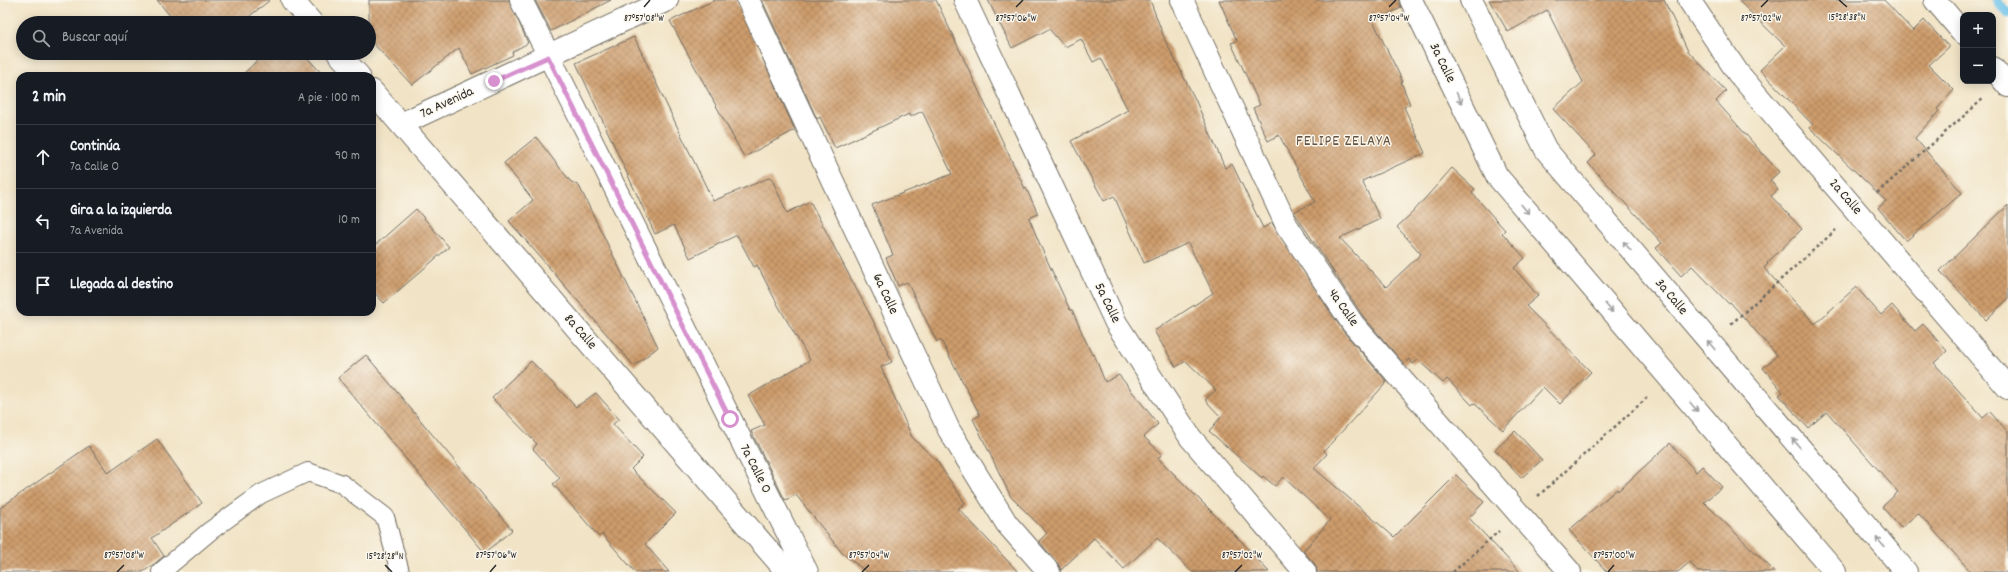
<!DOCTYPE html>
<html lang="es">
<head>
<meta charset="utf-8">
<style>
	:root { --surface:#171b24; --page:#20242c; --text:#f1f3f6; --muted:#9ea1a6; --line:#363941 }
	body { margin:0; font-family:Dekko,sans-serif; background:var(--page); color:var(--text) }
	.controls { position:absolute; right:12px; top:12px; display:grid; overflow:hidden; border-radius:8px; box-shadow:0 2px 10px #0003 }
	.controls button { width:36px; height:36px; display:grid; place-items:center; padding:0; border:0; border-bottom:1px solid var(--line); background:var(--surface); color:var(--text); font:20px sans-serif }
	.stop { position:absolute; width:12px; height:12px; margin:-9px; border:3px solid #d690ce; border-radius:50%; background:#fff }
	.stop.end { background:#d690ce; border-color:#fff; box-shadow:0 1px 4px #0008 }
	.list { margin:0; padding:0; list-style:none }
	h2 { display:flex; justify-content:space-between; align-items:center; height:52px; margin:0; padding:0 16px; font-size:17px }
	h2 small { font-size:13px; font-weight:400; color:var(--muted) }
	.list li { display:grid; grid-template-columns:26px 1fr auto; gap:12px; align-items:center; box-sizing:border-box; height:64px; padding:0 16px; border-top:1px solid var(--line) }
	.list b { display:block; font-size:15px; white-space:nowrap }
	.list p { margin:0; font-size:13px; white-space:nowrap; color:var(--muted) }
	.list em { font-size:13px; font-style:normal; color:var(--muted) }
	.icon { flex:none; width:22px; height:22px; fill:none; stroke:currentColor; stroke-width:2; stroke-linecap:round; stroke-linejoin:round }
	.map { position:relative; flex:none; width:2008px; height:572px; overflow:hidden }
	.search { position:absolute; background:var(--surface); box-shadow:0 2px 10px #0003; left:16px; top:16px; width:360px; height:44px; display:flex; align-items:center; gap:10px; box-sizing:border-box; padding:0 14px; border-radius:22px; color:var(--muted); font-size:15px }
	.panel { position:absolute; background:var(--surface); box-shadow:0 2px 10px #0003; left:16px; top:72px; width:360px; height:244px; border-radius:12px }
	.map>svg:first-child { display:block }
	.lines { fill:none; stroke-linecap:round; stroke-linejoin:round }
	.stream { stroke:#6ec3ea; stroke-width:9 }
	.building { fill:url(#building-cross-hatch) }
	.service-casing { stroke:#706b61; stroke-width:20 }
	.minor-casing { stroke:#706b61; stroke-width:24 }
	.tertiary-casing { stroke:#706b61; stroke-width:24 }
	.path { stroke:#706b61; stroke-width:2.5; stroke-dasharray:3 3; stroke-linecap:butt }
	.service { stroke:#fff; stroke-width:18 }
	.minor { stroke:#fff; stroke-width:22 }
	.tertiary { stroke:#fff; stroke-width:22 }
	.oneway { stroke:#a0a0a0 }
	.route { stroke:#d690ce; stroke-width:5 }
	.ticks { fill:none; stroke:#2b2b2b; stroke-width:1.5 }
	.labels { text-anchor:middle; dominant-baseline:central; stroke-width:3; stroke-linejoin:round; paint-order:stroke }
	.street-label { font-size:14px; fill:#2b2b2b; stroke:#fbf7ec }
	.neighbourhood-label { font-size:15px; letter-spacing:1px; fill:#645342; stroke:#fbf7ec }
	.ticks-label { font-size:10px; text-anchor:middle; fill:#2b2b2b; stroke:#fbf7ec; stroke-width:3; stroke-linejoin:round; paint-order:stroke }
</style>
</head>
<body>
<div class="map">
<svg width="2008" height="572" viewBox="0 0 2008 572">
	<defs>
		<pattern id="building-cross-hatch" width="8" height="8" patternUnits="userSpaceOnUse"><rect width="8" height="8" fill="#cd9c6c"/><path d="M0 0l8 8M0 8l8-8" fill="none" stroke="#a77f59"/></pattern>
	</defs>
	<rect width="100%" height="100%" fill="#fbf7ec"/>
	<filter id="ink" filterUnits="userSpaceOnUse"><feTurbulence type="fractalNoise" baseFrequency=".025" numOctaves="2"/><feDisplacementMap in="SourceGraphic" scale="8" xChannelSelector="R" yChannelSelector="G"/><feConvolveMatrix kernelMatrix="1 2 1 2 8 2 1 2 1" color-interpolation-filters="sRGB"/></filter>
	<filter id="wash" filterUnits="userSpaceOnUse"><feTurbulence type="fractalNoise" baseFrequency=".012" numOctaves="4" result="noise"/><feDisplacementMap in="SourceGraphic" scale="16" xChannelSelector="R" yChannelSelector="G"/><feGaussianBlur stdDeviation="0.9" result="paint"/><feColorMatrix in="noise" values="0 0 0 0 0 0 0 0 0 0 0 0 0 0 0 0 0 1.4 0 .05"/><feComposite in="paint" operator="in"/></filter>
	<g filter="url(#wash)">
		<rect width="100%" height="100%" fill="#f1e3c5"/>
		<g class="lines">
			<!-- stream -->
			<path class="stream" d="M1996,0L2008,13"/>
		</g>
		<g id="blocks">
			<!-- building -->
			<g class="building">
				<path d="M157,0H270L241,23H176Z"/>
				<path d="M369,0H509L528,43L512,52L513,55L472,74L459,48L412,85L369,39Z"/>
				<path d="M535,0H611L551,31Z"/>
				<path d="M715,0H736L795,130L744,157L670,21Z"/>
				<path d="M762,0H936L1025,189L1026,188L1038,214L1029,218L1041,247L1070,310H1072L1092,355L1094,354L1105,382L1119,375L1158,424L1144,437L1162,454L1158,458L1243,543L1269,572H1192L1157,538L1124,569L1094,538L1061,570L1058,564L1039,541L1047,533L1011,497L973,419L980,415L941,340L937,342L907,282L898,286L886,258L893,255L872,205L952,174L922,111L910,117L909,114L835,148L820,117L817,119Z"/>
				<path d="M988,0H1150L1165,40L1195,99L1225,168L1232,164L1263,228L1272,223L1343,331L1387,382L1324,451L1327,454L1314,468L1394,537L1456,475L1484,502L1469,518L1520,572H1317L1315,564L1303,551L1330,520L1283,477L1275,486L1263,476L1262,478L1209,431L1221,417L1205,400L1216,390L1186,361L1176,367L1154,331L1213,293L1188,243L1144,263L1114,196L1104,201L1071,141L1128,110L1101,58L1093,62L1081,39L1065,47L1049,29L1012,48Z"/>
				<path d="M1219,0H1399L1401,8L1373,21L1403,82H1401L1410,104L1404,107L1425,153L1362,181L1380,219L1340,238L1386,287L1421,254L1397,227L1413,212L1452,168L1475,189L1472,193L1505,230L1502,233L1525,258L1514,268L1538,296L1526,306L1591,372L1560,404L1543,387L1503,430L1474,403L1472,405L1447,379L1443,383L1418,360L1413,364L1409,359L1404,364L1363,316L1294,212L1315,202L1279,135L1268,141L1253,108L1260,105L1231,43L1237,41Z"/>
				<path d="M1489,0H1664L1688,51L1726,91L1716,101L1779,172L1770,180L1778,190L1771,196L1802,229L1767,263L1768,264L1764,268L1815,324L1856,287L1881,315L1892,305L1915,331L1923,324L1947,351L1934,363L1983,418L1990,412L2008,432V572H1971L1918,513L1901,528L1882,507L1898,492L1827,412L1808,428L1779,395L1783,392L1763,368L1777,355L1730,302L1728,303L1692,266L1681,276L1656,248L1662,243L1588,163L1596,155L1553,109L1583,82L1547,10L1508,32Z"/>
				<path d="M1738,0H1884L1913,31L1924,20L1949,47L1929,65L1954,90L1937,109L1939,111L1915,138L1962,193L1906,241L1878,208L1886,201L1810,128L1813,125L1760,70L1785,46Z"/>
				<path d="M634,37L713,201L771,177L787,213L810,201L880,334L892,362L881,367L912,437L937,461L965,503L958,508L1018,572H867L843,554L796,495L785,500L751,431L765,425L748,396L810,360L779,307L757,265L754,267L737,235L690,258L674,225L655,234L576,63Z"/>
				<path d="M265,53H303L324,76H241Z"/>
				<path d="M536,137L570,181L579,186L658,347L634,366L509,221L533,200L504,163Z"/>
				<path d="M2008,205V299L1986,320L1940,271Z"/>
				<path d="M416,209L449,247L384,303L372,290V248Z"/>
				<path d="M366,355L512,530L485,553L338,378Z"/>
				<path d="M531,361L576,407L596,393L619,419L613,424L643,457L631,469L676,513L645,544L669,572H635L602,534L599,537L553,484L560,478L533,449L537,444L492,398Z"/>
				<path d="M1515,431L1542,460L1521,478L1495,450Z"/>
				<path d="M157,439L202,503L152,538L164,556L154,564L143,572H0V508L89,446L108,473Z"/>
				<path d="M1670,443L1696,472L1702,466L1722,487L1704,502L1775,572H1698L1690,562L1678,572H1607L1569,530L1617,489L1618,491Z"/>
			</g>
		</g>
	</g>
	<g filter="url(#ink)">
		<use href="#blocks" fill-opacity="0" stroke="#706b61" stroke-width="1"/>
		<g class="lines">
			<!-- service casing -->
			<g class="service-casing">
				<path id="service" d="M161,572L210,531L261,494L308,472L342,484L385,517L400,572"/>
			</g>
			<!-- minor casing -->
			<g class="minor-casing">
				<g id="minor">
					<path d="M292,0L312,23"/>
					<path d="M521,0L807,572"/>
					<path d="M748,0L949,430L1007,524L1049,572"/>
					<path d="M965,0L1116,323L1190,437L1305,572"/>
					<path d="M1182,0L1287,226L1353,324L1570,572"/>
					<path d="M1689,0L1738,73L2008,388"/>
					<path d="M1935,0L1963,33"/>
					<path d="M338,53L359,76"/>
					<path d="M1993,68L2008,86"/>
					<path d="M372,91L787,572"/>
					<path d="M401,124L667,0"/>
				</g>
			</g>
			<!-- tertiary casing -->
			<g class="tertiary-casing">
				<g id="tertiary">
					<path d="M1411,0L1497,176L1835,572"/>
					<path d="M1471,0L1546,150L1906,572"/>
				</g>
			</g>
			<!-- path -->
			<g class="path">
				<path d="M1877,193L1984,98"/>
				<path d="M1731,324L1837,229"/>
				<path d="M1538,496L1649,396"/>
				<path d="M1453,572L1499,531"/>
			</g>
			<!-- service -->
			<use href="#service" class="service"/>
			<!-- minor -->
			<use href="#minor" class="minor"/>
			<!-- tertiary -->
			<use href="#tertiary" class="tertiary"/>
		</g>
		<!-- one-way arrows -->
		<defs><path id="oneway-shaft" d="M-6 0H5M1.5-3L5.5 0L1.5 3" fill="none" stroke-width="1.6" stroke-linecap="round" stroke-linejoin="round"/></defs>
		<g class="oneway">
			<use href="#oneway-shaft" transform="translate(1459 98) rotate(64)"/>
			<use href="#oneway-shaft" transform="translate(1525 209) rotate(50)"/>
			<use href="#oneway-shaft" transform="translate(1627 246) rotate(-130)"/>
			<use href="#oneway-shaft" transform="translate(1609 308) rotate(50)"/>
			<use href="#oneway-shaft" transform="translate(1711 345) rotate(-130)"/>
			<use href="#oneway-shaft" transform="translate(1694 407) rotate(49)"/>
			<use href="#oneway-shaft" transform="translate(1796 443) rotate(-131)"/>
			<use href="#oneway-shaft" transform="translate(1880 542) rotate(-131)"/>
		</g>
	</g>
	<g class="lines" filter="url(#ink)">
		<!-- route -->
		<path class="route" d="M494,81L548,57L730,419"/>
	</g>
	<!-- ticks -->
	<path class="ticks" d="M1839,0L1847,7M644,7L650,0M1016,7L1023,0M1389,7L1396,0M1761,7L1768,0M385,565L392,572M117,572L124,565M490,572L496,565M862,572L869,565M1235,572L1242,565M1608,572L1614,565"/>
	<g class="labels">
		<!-- street labels -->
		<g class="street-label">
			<text transform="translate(1442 63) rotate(64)">3a Calle</text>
			<text transform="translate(447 103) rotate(-25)">7a Avenida</text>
			<text transform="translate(1845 197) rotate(49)">2a Calle</text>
			<text transform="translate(885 294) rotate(65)">6a Calle</text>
			<text transform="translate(1671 297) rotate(50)">3a Calle</text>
			<text transform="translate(1107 303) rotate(64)">5a Calle</text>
			<text transform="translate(1343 308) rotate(55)">4a Calle</text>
			<text transform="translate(580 332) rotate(49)">8a Calle</text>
			<text transform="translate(755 469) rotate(63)">7a Calle O</text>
		</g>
		<!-- neighbourhood labels -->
		<g class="neighbourhood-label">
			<text x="1344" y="142">FELIPE ZELAYA</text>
		</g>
	</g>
	<g class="ticks-label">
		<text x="1847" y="20">15°28'38"N</text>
		<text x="644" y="21">87°57'08"W</text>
		<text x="1016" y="21">87°57'06"W</text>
		<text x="1761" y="21">87°57'02"W</text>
		<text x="1389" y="21">87°57'04"W</text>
		<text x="124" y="558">87°57'08"W</text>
		<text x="496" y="558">87°57'06"W</text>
		<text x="869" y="558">87°57'04"W</text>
		<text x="1242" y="558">87°57'02"W</text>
		<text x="1614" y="558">87°57'00"W</text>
		<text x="385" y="559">15°28'28"N</text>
	</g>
</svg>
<div class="controls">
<button>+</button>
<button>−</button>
</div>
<div class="stop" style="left:730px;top:419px"></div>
<div class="stop end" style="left:494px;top:81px"></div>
<div class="search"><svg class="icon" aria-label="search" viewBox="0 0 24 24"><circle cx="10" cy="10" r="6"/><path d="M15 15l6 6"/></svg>Buscar aquí</div>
<section class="panel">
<h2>2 min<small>A pie · 100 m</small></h2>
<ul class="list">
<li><svg class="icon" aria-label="ahead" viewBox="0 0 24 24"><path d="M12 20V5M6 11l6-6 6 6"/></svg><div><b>Continúa</b><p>7a Calle O</p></div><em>90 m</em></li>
<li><svg class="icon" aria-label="left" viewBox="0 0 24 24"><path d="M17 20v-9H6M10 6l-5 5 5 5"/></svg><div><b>Gira a la izquierda</b><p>7a Avenida</p></div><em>10 m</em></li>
<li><svg class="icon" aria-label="arrive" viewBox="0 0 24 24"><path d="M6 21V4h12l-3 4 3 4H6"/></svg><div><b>Llegada al destino</b></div></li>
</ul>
</section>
</div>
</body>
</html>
